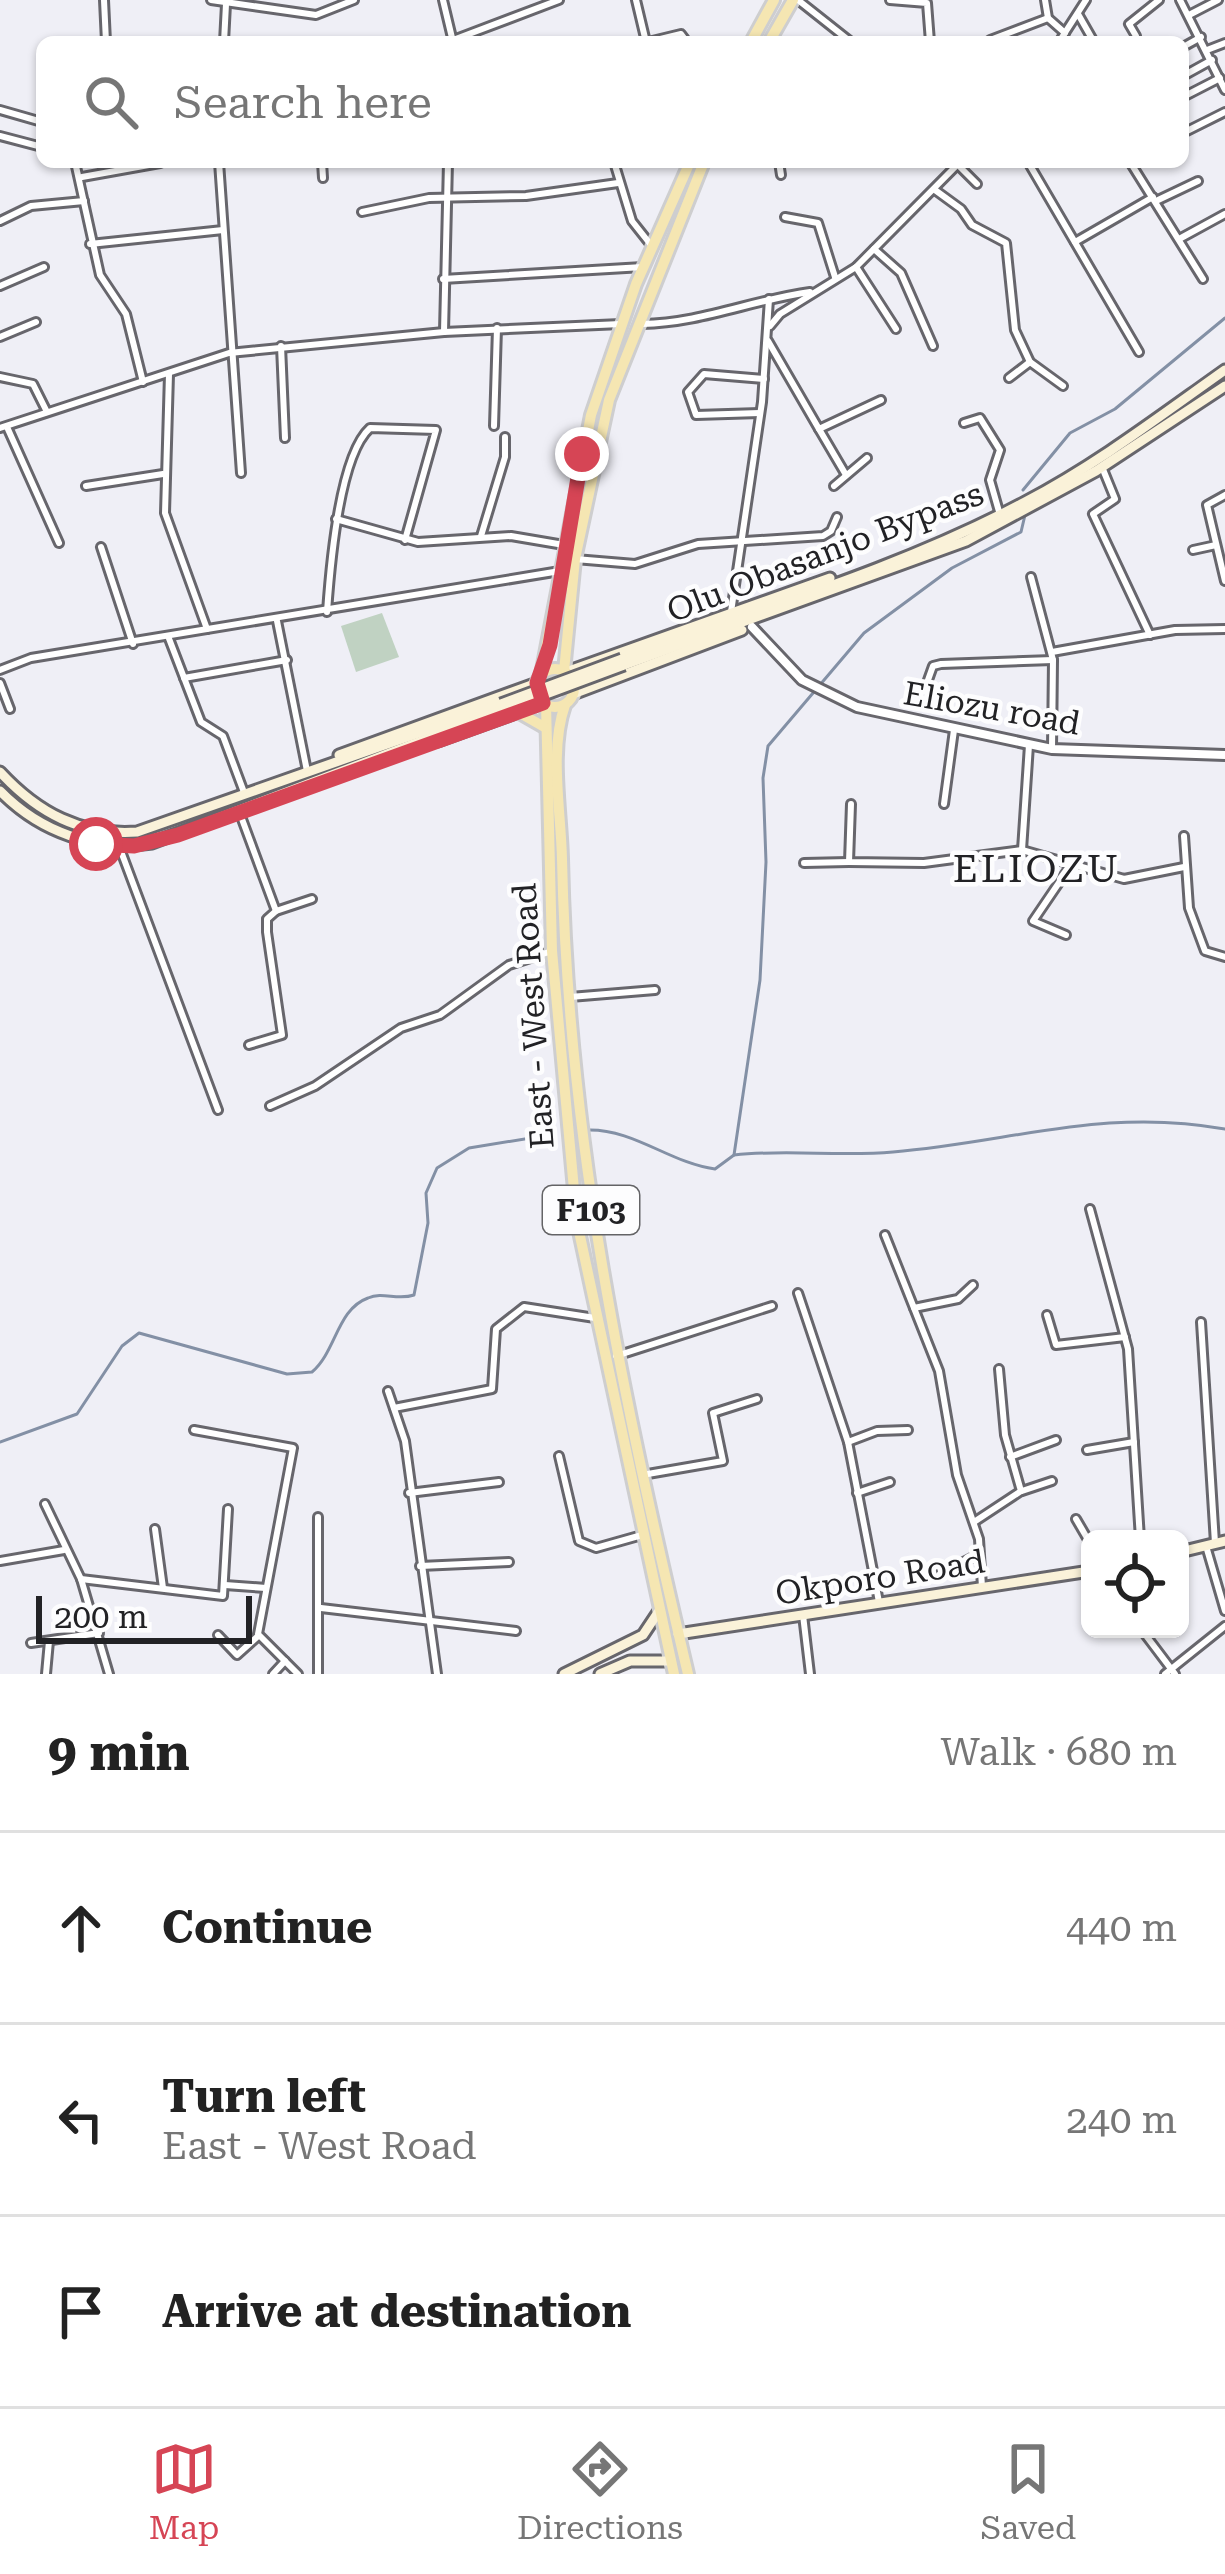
<!DOCTYPE html>
<html lang="en">
<head>
<meta charset="utf-8">
<style>
	:root { --surface:#fff; --page:#f2f2f2; --text:#222; --muted:#767676; --line:#e0e0e0; --accent:#d64555 }
	body { margin:0; font-family:"Roboto Serif",serif; background:var(--page); color:var(--text) }
	.controls { position:absolute; right:36px; bottom:36px; display:grid; overflow:hidden; border-radius:18px; box-shadow:0 3px 9px #0004 }
	.controls button { width:108px; height:108px; display:grid; place-items:center; padding:0; border:0; border-bottom:3px solid var(--line); background:var(--surface); color:var(--text); font:60px sans-serif }
	.scale { position:absolute; left:36px; bottom:30px; width:216px; box-sizing:border-box; padding-left:12px; border:6px solid #222225; border-top:0; font-size:33px; line-height:42px; white-space:nowrap; color:#222225; -webkit-text-stroke:9px #fdfdfe; paint-order:stroke }
	.stop { position:absolute; width:36px; height:36px; margin:-27px; border:9px solid #d64555; border-radius:50%; background:#fff }
	.stop.end { background:#d64555; border-color:#fff; box-shadow:0 3px 12px #0008 }
	.list { margin:0; padding:0; list-style:none }
	h2 { display:flex; justify-content:space-between; align-items:center; height:156px; margin:0; padding:0 48px; font-size:51px }
	h2 small { font-size:39px; font-weight:400; color:var(--muted) }
	.list li { display:grid; grid-template-columns:78px 1fr auto; gap:36px; align-items:center; box-sizing:border-box; height:192px; padding:0 48px; border-top:3px solid var(--line) }
	.list b { display:block; font-size:45px; white-space:nowrap }
	.list p { margin:0; font-size:39px; white-space:nowrap; color:var(--muted) }
	.list em { font-size:39px; font-style:normal; color:var(--muted) }
	.icon { flex:none; width:66px; height:66px; fill:none; stroke:currentColor; stroke-width:2; stroke-linecap:round; stroke-linejoin:round }
	.map { position:relative; flex:none; width:1225px; height:1674px; overflow:hidden }
	.search { position:absolute; background:var(--surface); box-shadow:0 3px 9px #0004; left:36px; right:36px; top:36px; height:132px; display:flex; align-items:center; gap:30px; box-sizing:border-box; padding:0 42px; border-radius:18px; color:var(--muted); font-size:45px }
	.sheet { height:732px; background:var(--surface) }
	nav { display:flex; justify-content:space-around; align-items:center; box-sizing:border-box; height:168px; border-top:3px solid var(--line); background:var(--surface); font-size:33px; color:var(--muted) }
	nav a { display:grid; justify-items:center; gap:6px }
	nav .on { color:var(--accent) }
	.map>svg:first-child { display:block }
	.green { fill:#c0d2c2 }
	.lines { fill:none; stroke-linecap:round; stroke-linejoin:round }
	.stream { stroke:#8390a5; stroke-width:3 }
	.minor-casing { stroke:#67666c; stroke-width:12 }
	.tertiary-casing { stroke:#67666c; stroke-width:14 }
	.secondary-casing { stroke:#67666c; stroke-width:15 }
	.primary-casing { stroke:#cececf; stroke-width:16 }
	.minor { stroke:#fff; stroke-width:6 }
	.tertiary { stroke:#fff; stroke-width:8 }
	.secondary { stroke:#faf2d9; stroke-width:9 }
	.primary { stroke:#f5e6b2; stroke-width:10 }
	.secondary-bridge-casing { stroke:#67666c; stroke-width:15; stroke-linecap:butt }
	.secondary-bridge { stroke:#faf2d9; stroke-width:9 }
	.route { stroke:#d64555; stroke-width:15 }
	.labels { text-anchor:middle; dominant-baseline:central; stroke-width:9; stroke-linejoin:round; paint-order:stroke }
	.shield { fill:#fdfdfe; stroke:#646466; stroke-width:3 }
	.shield-label { font-size:30px; font-weight:bold; fill:#222225 }
	.street-label { font-size:33px; fill:#222225; stroke:#fdfdfe }
	.quarter-label { font-size:39px; letter-spacing:3px; fill:#222225; stroke:#fdfdfe }
</style>
</head>
<body>
<div class="map">
<svg width="1225" height="1674" viewBox="0 0 1225 1674">
	<rect width="100%" height="100%" fill="#efeff6"/>
	<!-- green -->
	<path class="green" d="M382,613L399,657L356,672L341,626Z"/>
	<g class="lines">
		<!-- stream -->
		<g class="stream">
			<path d="M1023,490L1070,433L1115,409L1225,318"/>
			<path d="M588,1130C634,1129 670,1163 715,1169L734,1155L760,980L766,862L763,778L768,746L864,633L952,568L1021,532L1025,515"/>
			<path d="M734,1155C787,1149 840,1157 893,1152C1012,1142 1103,1107 1225,1129"/>
			<path d="M0,1442L77,1414L122,1346L139,1333L287,1374L312,1372C336,1352 337,1309 368,1298C383,1291 397,1301 414,1295L428,1223L426,1193L437,1168L469,1148L549,1135"/>
		</g>
		<!-- minor casing -->
		<g class="minor-casing">
			<g id="minor">
				<path d="M104,0L106,42"/>
				<path d="M211,0L316,15L354,0"/>
				<path d="M443,0L453,42"/>
				<path d="M636,0L646,42"/>
				<path d="M798,0L851,42"/>
				<path d="M890,0L927,3L930,42"/>
				<path d="M1045,0L1048,18L1065,33"/>
				<path d="M1180,0L1225,90"/>
				<path d="M1078,14L1094,42"/>
				<path d="M1189,15L1218,0"/>
				<path d="M1136,36L1129,24L1159,0"/>
				<path d="M453,40L559,0"/>
				<path d="M990,40L1048,18"/>
				<path d="M224,42L226,4"/>
				<path d="M648,42L681,34L687,42"/>
				<path d="M1059,42L1086,0"/>
				<path d="M1183,47L1201,37"/>
				<path d="M1207,50L1225,43"/>
				<path d="M1183,76L1212,60"/>
				<path d="M1183,97L1220,78"/>
				<path d="M0,110L42,122"/>
				<path d="M1183,133L1225,112"/>
				<path d="M0,136L42,147"/>
				<path d="M75,162L100,275L126,314L143,382"/>
				<path d="M219,162L241,473"/>
				<path d="M322,162L323,178"/>
				<path d="M614,162L632,221L651,245"/>
				<path d="M779,162L781,175"/>
				<path d="M1028,162L1139,352"/>
				<path d="M1130,162L1203,279"/>
				<path d="M958,165L977,184"/>
				<path d="M82,177L160,163"/>
				<path d="M935,190L961,209L972,225L1006,243L1015,330L1030,362L1063,386"/>
				<path d="M1156,201L1198,181"/>
				<path d="M362,212L429,198L526,196L618,183"/>
				<path d="M785,217L818,223L835,277"/>
				<path d="M0,221L31,206L84,201"/>
				<path d="M1181,238L1225,214"/>
				<path d="M1075,242L1153,197"/>
				<path d="M90,244L223,230"/>
				<path d="M874,249L901,273L933,346"/>
				<path d="M856,267L896,329"/>
				<path d="M443,279L643,267"/>
				<path d="M0,286L44,267"/>
				<path d="M642,324C701,323 752,300 810,292"/>
				<path d="M770,326L780,314L856,267L960,162"/>
				<path d="M444,332L448,162"/>
				<path d="M0,337L36,322"/>
				<path d="M768,341L819,429L881,400"/>
				<path d="M281,346L285,438"/>
				<path d="M169,374L165,513L207,629"/>
				<path d="M0,377L33,384L47,412"/>
				<path d="M1009,378L1030,362"/>
				<path d="M760,413L696,415L688,392L704,374L764,379"/>
				<path d="M964,423L980,418L1000,450L990,480L1000,515"/>
				<path d="M494,426L497,328"/>
				<path d="M7,427L59,543"/>
				<path d="M0,428L229,353L444,332L621,324"/>
				<path d="M819,429L846,475"/>
				<path d="M1102,467L1115,499L1093,514L1150,635"/>
				<path d="M86,486L163,474"/>
				<path d="M834,486L867,458"/>
				<path d="M1225,495L1207,505L1225,581"/>
				<path d="M336,519L418,542L511,536L564,545"/>
				<path d="M481,536L505,457V437"/>
				<path d="M101,547L133,644"/>
				<path d="M1193,550L1216,545"/>
				<path d="M575,559L635,564L698,544L823,536L831,531L837,517"/>
				<path d="M1031,577L1053,660L1052,749"/>
				<path d="M327,612C330,569 339,456 370,428L436,430L405,540"/>
				<path d="M731,612L762,402L769,299"/>
				<path d="M277,621L307,771"/>
				<path d="M168,636L201,722L223,736L245,795"/>
				<path d="M1052,652L1175,630L1225,629"/>
				<path d="M0,670L31,658L560,571"/>
				<path d="M184,678L287,660"/>
				<path d="M928,680L933,666L941,664L1053,660"/>
				<path d="M0,683L10,709"/>
				<path d="M851,804L849,862L924,863L1022,850L1124,879L1184,867"/>
				<path d="M944,804L954,730"/>
				<path d="M239,811L276,911L312,899"/>
				<path d="M1184,836L1189,908L1205,951L1225,957"/>
				<path d="M119,846L218,1110"/>
				<path d="M1022,850L1029,745"/>
				<path d="M804,863L849,862"/>
				<path d="M1066,935L1033,921L1071,865"/>
				<path d="M570,997L655,990"/>
				<path d="M249,1045L282,1035L267,932V919L276,911"/>
				<path d="M270,1106L315,1086L401,1028L440,1015L509,965L552,951"/>
				<path d="M1090,1209L1128,1349L1140,1539"/>
				<path d="M885,1235L939,1371L957,1475L979,1539L982,1587"/>
				<path d="M798,1293L848,1442L879,1602"/>
				<path d="M914,1308L958,1299L973,1285"/>
				<path d="M1047,1315L1056,1345L1125,1337"/>
				<path d="M1201,1322L1215,1543"/>
				<path d="M616,1356L772,1306"/>
				<path d="M388,1391L405,1441L437,1674"/>
				<path d="M394,1408L492,1389L496,1329L524,1307L595,1318"/>
				<path d="M194,1430L293,1448L258,1634L298,1674"/>
				<path d="M848,1442L877,1431L908,1430"/>
				<path d="M1087,1450L1134,1442"/>
				<path d="M559,1456L579,1541L596,1548L642,1535"/>
				<path d="M1010,1457L1056,1440"/>
				<path d="M642,1475L723,1461L713,1413L757,1399"/>
				<path d="M1022,1491L1052,1481"/>
				<path d="M409,1493L499,1482"/>
				<path d="M857,1493L890,1482"/>
				<path d="M45,1504L81,1579L109,1674"/>
				<path d="M1076,1519L1090,1543"/>
				<path d="M974,1522L1021,1491L1005,1435L999,1369"/>
				<path d="M155,1529L163,1588"/>
				<path d="M1206,1546L1225,1611"/>
				<path d="M0,1561L64,1550"/>
				<path d="M420,1566L509,1562"/>
				<path d="M940,1574L979,1554"/>
				<path d="M81,1579L223,1596L228,1509"/>
				<path d="M225,1585L266,1588"/>
				<path d="M321,1608L516,1631"/>
				<path d="M803,1615L810,1674"/>
				<path d="M1141,1629L1175,1674"/>
				<path d="M218,1635L237,1655L257,1637"/>
				<path d="M31,1643L99,1633"/>
				<path d="M46,1674L49,1641"/>
				<path d="M273,1674L285,1661"/>
				<path d="M318,1674V1517"/>
				<path d="M1165,1674L1225,1626"/>
			</g>
		</g>
		<!-- tertiary casing -->
		<g class="tertiary-casing">
			<path id="tertiary" d="M752,627L802,680L857,707L1052,749L1225,755"/>
		</g>
		<!-- secondary casing -->
		<g class="secondary-casing">
			<g id="secondary">
				<path d="M622,659C757,610 899,569 1025,502C1096,465 1160,416 1225,370"/>
				<path d="M624,665L966,541L1096,471L1225,386"/>
				<path d="M566,672L830,578"/>
				<path d="M573,694L742,630"/>
				<path d="M438,741L543,703"/>
				<path d="M339,755L537,683"/>
				<path d="M0,772C38,813 81,836 137,832L501,704"/>
				<path d="M0,791C41,833 95,851 152,843L503,710"/>
				<path d="M1180,1552L1225,1541"/>
				<path d="M678,1634L1090,1571"/>
				<path d="M564,1674L643,1635L659,1611"/>
				<path d="M600,1674L630,1661H671"/>
			</g>
		</g>
		<!-- primary casing -->
		<g class="primary-casing">
			<g id="primary">
				<path d="M751,42L774,0"/>
				<path d="M769,42L793,0"/>
				<circle cx="555" cy="688" r="19"/>
				<path d="M564,671L575,559L609,400L704,162"/>
				<path d="M541,675L591,415L636,284L690,162"/>
				<path d="M546,704L552,951L577,1222L674,1674"/>
				<path d="M565,705C549,750 561,811 562,859C568,1143 623,1398 688,1674"/>
				<path d="M518,712L546,728"/>
			</g>
		</g>
		<!-- minor -->
		<use href="#minor" class="minor"/>
		<!-- tertiary -->
		<use href="#tertiary" class="tertiary"/>
		<!-- secondary -->
		<use href="#secondary" class="secondary"/>
		<!-- primary -->
		<use href="#primary" class="primary"/>
		<!-- secondary-bridge casing -->
		<g class="secondary-bridge-casing">
			<g id="secondary-bridge">
				<path d="M501,704L622,659"/>
				<path d="M503,710L624,665"/>
			</g>
		</g>
		<!-- secondary-bridge -->
		<use href="#secondary-bridge" class="secondary-bridge"/>
	</g>
	<g class="lines">
		<!-- route -->
		<path class="route" d="M96,844L134,846L178,835L543,703L537,683L550,645L582,454"/>
	</g>
	<g class="labels">
		<!-- shield labels -->
		<rect class="shield" x="543" y="1186" width="96" height="48" rx="9"/>
		<g class="shield-label">
			<text x="591" y="1210">F103</text>
		</g>
		<!-- street labels -->
		<g class="street-label">
			<text transform="translate(825 552) rotate(-21)">Olu Obasanjo Bypass</text>
			<text transform="translate(992 708) rotate(10)">Eliozu road</text>
			<text transform="translate(533 1016) rotate(-94)">East - West Road</text>
			<text transform="translate(880 1577) rotate(-9)">Okporo Road</text>
		</g>
		<!-- quarter labels -->
		<g class="quarter-label">
			<text x="1037" y="869">ELIOZU</text>
		</g>
	</g>
</svg>
<div class="controls">
<button><svg class="icon" aria-label="locate" viewBox="0 0 24 24"><circle cx="12" cy="12" r="6"/><path d="M12 2v4M12 18v4M2 12h4M18 12h4"/></svg></button>
</div>
<div class="scale">200 m</div>
<div class="stop" style="left:96px;top:844px"></div>
<div class="stop end" style="left:582px;top:454px"></div>
<div class="search"><svg class="icon" aria-label="search" viewBox="0 0 24 24"><circle cx="10" cy="10" r="6"/><path d="M15 15l6 6"/></svg>Search here</div>
</div>
<section class="sheet">
<h2>9 min<small>Walk · 680 m</small></h2>
<ul class="list">
<li><svg class="icon" aria-label="ahead" viewBox="0 0 24 24"><path d="M12 20V5M6 11l6-6 6 6"/></svg><div><b>Continue</b></div><em>440 m</em></li>
<li><svg class="icon" aria-label="left" viewBox="0 0 24 24"><path d="M17 20v-9H6M10 6l-5 5 5 5"/></svg><div><b>Turn left</b><p>East - West Road</p></div><em>240 m</em></li>
<li><svg class="icon" aria-label="arrive" viewBox="0 0 24 24"><path d="M6 21V4h12l-3 4 3 4H6"/></svg><div><b>Arrive at destination</b></div></li>
</ul>
</section>
<nav>
<a class="on"><svg class="icon" aria-label="map" viewBox="0 0 24 24"><path d="M3 6l6-2 6 2 6-2v14l-6 2-6-2-6 2zM9 4v14M15 6v14"/></svg>Map</a>
<a><svg class="icon" aria-label="directions" viewBox="0 0 24 24"><path d="M12 3l9 9-9 9-9-9zM9 14v-3h6M13 9l2 2-2 2"/></svg>Directions</a>
<a><svg class="icon" aria-label="saved" viewBox="0 0 24 24"><path d="M7 4h10v16l-5-4-5 4z"/></svg>Saved</a>
</nav>
</body>
</html>
